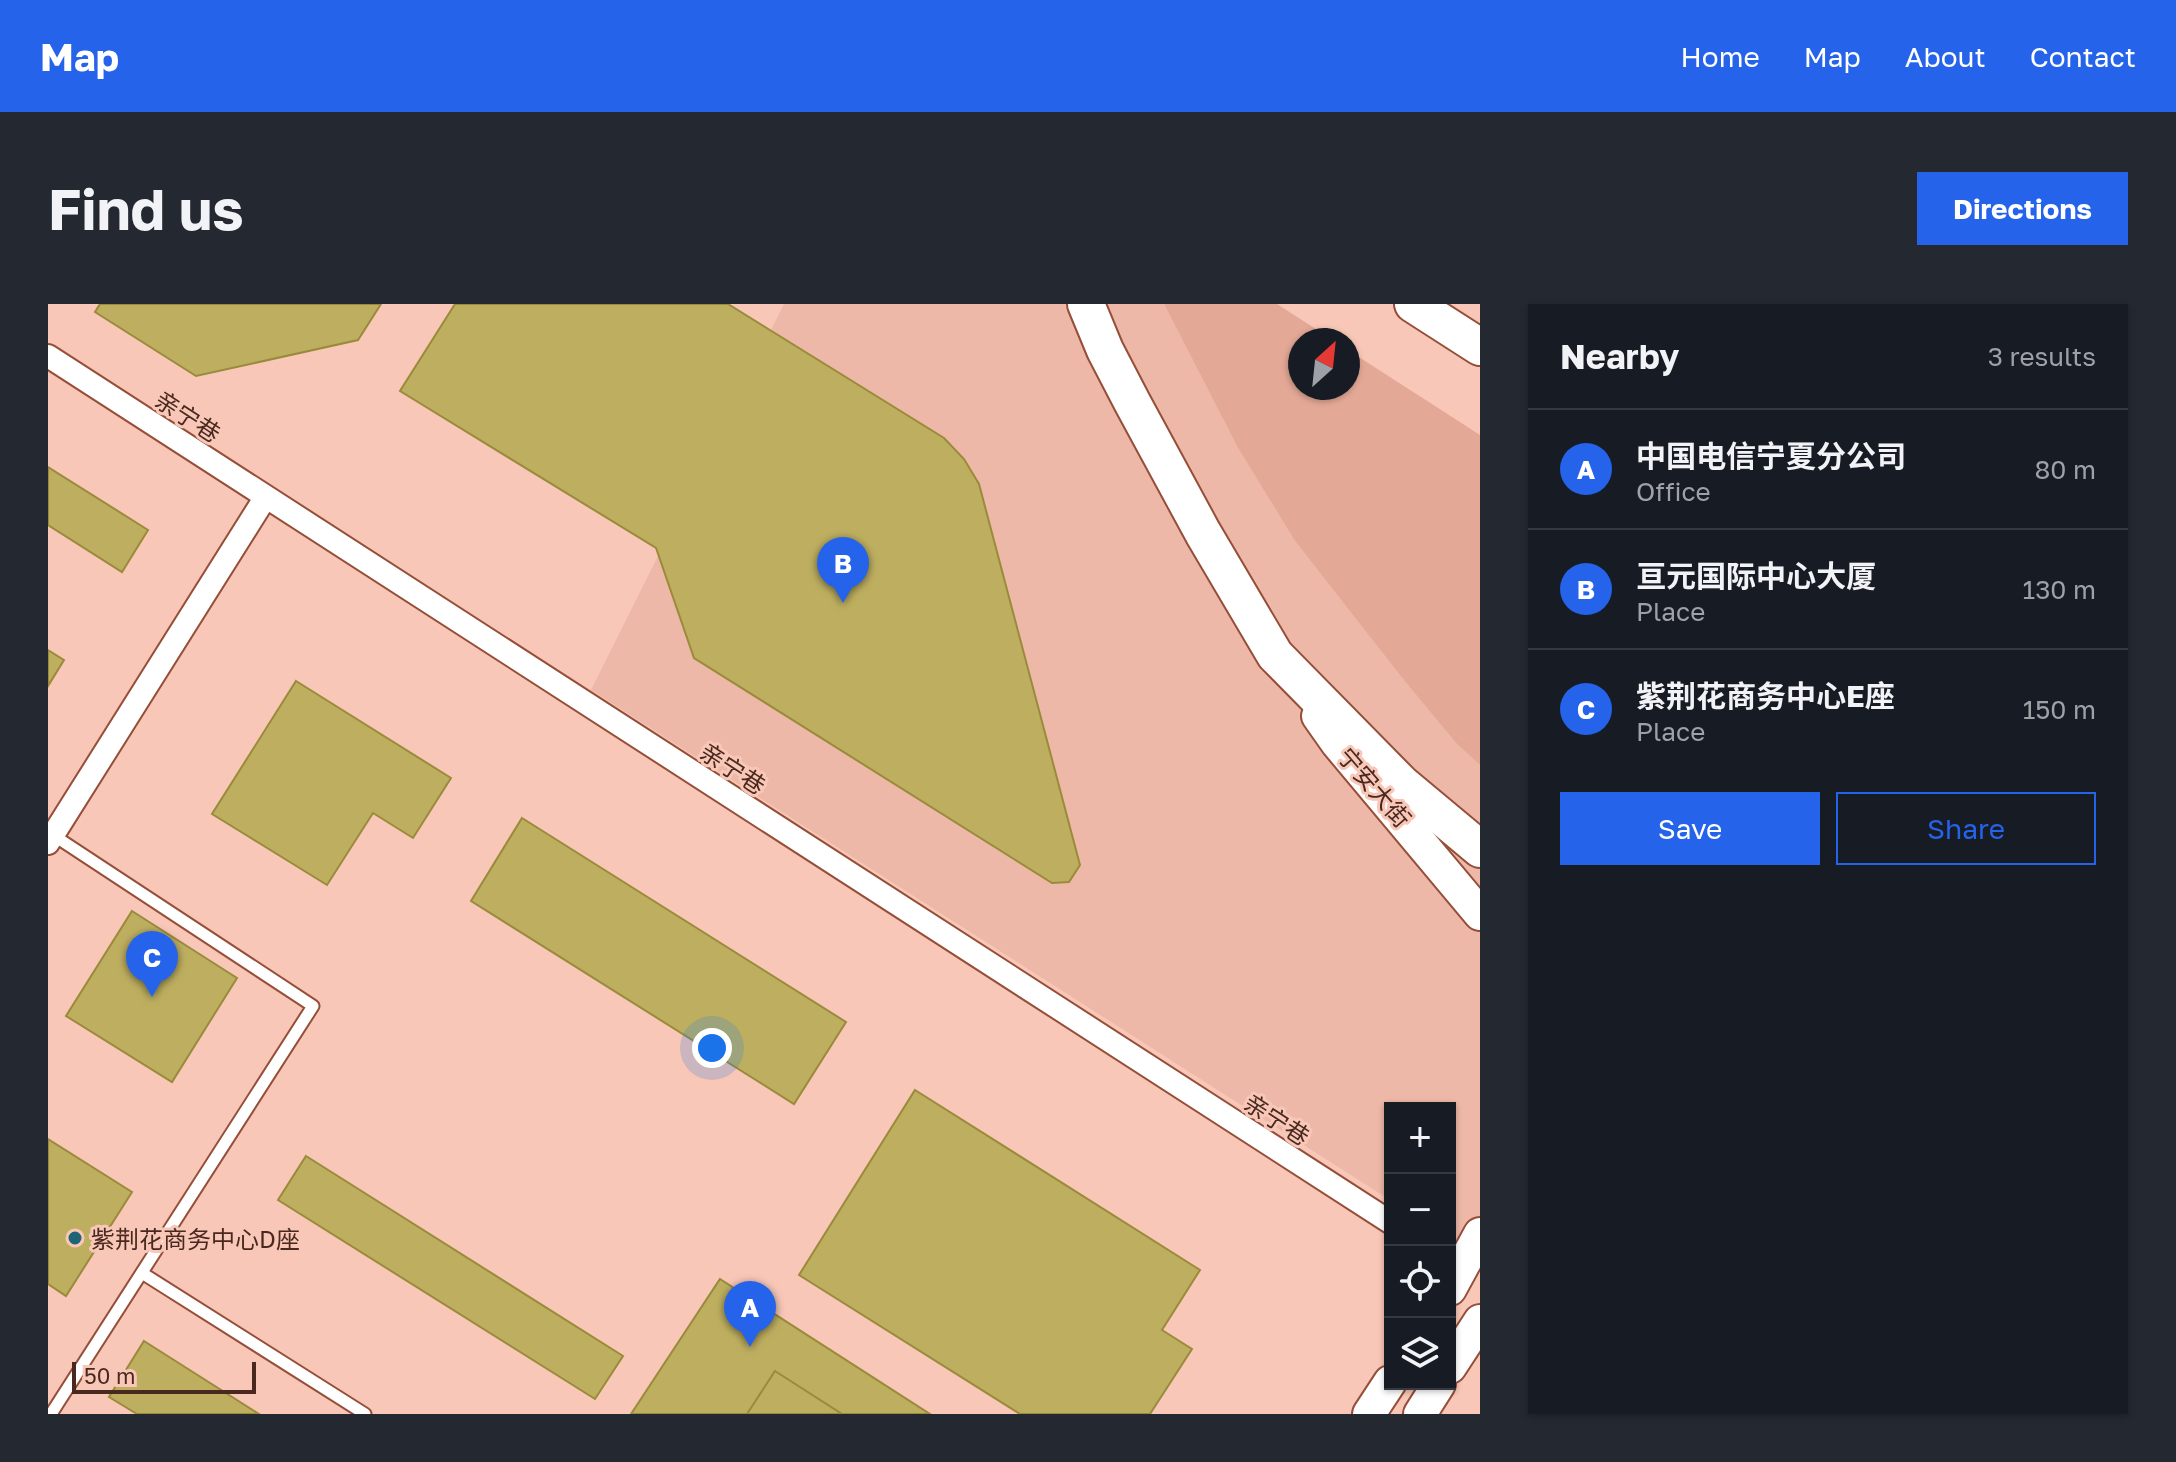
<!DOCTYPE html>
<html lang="en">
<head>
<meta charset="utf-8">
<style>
	:root { --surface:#171b24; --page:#242831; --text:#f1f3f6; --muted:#9ea1a6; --line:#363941; --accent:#2563eb }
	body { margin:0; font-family:"Golos Text","Noto Sans SC",sans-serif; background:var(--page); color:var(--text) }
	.controls { position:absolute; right:24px; bottom:24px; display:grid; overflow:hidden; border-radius:0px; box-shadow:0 2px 6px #0004 }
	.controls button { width:72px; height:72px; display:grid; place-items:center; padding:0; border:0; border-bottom:2px solid var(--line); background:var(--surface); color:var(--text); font:40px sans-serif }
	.compass { position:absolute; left:1240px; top:24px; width:72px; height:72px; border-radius:50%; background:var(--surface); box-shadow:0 2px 6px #0004; rotate:27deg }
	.scale { position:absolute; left:24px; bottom:20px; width:184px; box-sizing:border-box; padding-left:8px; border:4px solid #49291f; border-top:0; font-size:22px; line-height:28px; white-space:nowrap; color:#49291f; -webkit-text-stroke:6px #f8c7b7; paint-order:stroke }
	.you { position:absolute; left:664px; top:744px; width:28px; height:28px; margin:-20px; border:6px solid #fff; border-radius:50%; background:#1a73e8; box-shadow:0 0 0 12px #1a73e833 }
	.badge { display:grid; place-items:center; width:52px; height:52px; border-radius:50%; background:var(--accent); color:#fff; font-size:26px; font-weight:700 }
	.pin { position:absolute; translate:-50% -66px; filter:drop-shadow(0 2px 4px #0008) }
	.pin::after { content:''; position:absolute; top:42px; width:28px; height:24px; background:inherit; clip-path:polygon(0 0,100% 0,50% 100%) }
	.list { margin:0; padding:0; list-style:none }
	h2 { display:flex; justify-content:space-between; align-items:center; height:104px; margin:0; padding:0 32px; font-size:34px }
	h2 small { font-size:26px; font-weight:400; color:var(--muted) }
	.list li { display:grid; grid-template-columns:52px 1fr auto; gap:24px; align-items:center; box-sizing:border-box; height:120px; padding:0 32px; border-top:2px solid var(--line) }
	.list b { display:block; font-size:30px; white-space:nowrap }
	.list p { margin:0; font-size:26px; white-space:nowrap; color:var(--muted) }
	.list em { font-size:26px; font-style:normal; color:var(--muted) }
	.actions { display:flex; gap:16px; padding:24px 32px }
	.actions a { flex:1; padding:18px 0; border:2px solid var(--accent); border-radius:0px; text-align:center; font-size:28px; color:var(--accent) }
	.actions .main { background:var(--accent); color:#fff }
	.icon { flex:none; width:44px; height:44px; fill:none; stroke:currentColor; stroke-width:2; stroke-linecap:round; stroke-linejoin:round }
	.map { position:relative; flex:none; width:1432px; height:1110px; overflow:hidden; border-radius:0px }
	header { display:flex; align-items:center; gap:48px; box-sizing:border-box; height:112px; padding:0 40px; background:var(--accent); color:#fff }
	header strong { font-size:38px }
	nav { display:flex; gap:44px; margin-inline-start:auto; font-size:28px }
	.intro { display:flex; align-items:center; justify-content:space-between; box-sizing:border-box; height:192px; padding:0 48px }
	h1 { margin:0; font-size:56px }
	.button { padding:20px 36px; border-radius:0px; background:var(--accent); color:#fff; font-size:28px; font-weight:700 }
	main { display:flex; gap:48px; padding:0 48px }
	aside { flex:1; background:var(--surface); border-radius:0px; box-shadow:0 2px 6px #0004 }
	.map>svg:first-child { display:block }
	.built { fill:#edb8a7 }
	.green { fill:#e4a996 }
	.building { fill:#beaf60; stroke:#9a8b3b; stroke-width:2 }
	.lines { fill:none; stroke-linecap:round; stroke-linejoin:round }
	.lane-casing { stroke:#954e38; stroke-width:15 }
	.street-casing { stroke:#954e38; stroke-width:26 }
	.secondary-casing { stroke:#954e38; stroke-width:36 }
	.primary-casing { stroke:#954e38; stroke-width:40 }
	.lane { stroke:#fff; stroke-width:11 }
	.street { stroke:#fff; stroke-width:22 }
	.secondary { stroke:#fff; stroke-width:32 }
	.primary { stroke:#fff; stroke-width:36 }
	.poi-dot { fill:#206576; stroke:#f8c7b7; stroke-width:3 }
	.labels { text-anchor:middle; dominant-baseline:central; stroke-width:6; stroke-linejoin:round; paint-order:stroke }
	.street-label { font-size:24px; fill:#49291f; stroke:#f8c7b7 }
	.poi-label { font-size:24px; fill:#49291f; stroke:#f8c7b7; text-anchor:start }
</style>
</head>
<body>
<header>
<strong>Map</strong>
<nav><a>Home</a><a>Map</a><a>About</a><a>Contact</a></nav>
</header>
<div class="intro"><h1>Find us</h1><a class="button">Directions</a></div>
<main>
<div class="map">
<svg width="1432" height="1110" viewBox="0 0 1432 1110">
	<rect width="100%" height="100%" fill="#f8c7b7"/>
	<!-- built -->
	<path class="built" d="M736,0H1116L1190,144L1247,237L1355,375L1408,439L1432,461V953L1402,934V804H1342V896L543,386Z"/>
	<!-- green -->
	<path class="green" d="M1116,0H1229L1285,36H1252V84H1300V46L1432,131V461L1408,439L1355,375L1247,237L1190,144Z"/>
	<!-- building -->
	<g class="building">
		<path d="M52,0H333L310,36L148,72L47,8Z"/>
		<path d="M407,0H680L896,134L916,155L931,180L1032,561L1021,578L1004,579L646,354L608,244L352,87Z"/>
		<path d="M0,163L100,226L74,268L0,221Z"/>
		<path d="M0,346L16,356L0,382Z"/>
		<path d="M248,377L403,474L365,534L325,509L279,581L164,510Z"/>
		<path d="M474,514L798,718L746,800L423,597Z"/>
		<path d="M84,607L189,674L124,778L18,712Z"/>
		<path d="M867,786L1152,966L1114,1026L1144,1045L1102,1110H972L751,971Z"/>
		<path d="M0,835L84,888L18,992L0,980Z"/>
		<path d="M258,852L575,1052L547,1095L230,896Z"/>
		<path d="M672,975L882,1110H583Z"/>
		<path d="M96,1037L211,1110H89L61,1093Z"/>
		<path d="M727,1067L794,1110H699Z"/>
	</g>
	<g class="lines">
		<!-- lane casing -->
		<g class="lane-casing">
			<g id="lane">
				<path d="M94,969L317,1110"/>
				<path d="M3,1110L265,702L5,531"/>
			</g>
		</g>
		<!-- street casing -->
		<g class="street-casing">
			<g id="street">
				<path d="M0,52L1342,918"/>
				<path d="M0,539L217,194"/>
			</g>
		</g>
		<!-- secondary casing -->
		<g class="secondary-casing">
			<g id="secondary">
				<path d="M1270,412L1289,439L1432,610"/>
				<path d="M1402,985L1432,930"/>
				<path d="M1402,1063L1432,1017"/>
				<path d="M1321,1110L1342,1078"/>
				<path d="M1372,1110L1391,1080"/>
			</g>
		</g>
		<!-- primary casing -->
		<g class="primary-casing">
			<g id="primary">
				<path d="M1038,0L1057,46L1084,98L1155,229L1227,351L1353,479L1432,545"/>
				<path d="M1365,0L1432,43"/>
			</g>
		</g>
		<!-- lane -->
		<use href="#lane" class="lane"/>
		<!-- street -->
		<use href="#street" class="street"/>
		<!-- secondary -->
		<use href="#secondary" class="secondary"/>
		<!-- primary -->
		<use href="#primary" class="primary"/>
	</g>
	<!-- markers -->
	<circle class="poi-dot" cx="27" cy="934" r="8"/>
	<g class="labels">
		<!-- street labels -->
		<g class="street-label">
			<text transform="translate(140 112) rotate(33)">亲宁巷</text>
			<text transform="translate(685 464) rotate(33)">亲宁巷</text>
			<text transform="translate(1327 483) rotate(49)">宁安大街</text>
			<text transform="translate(1229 815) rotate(33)">亲宁巷</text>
		</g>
		<!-- poi labels -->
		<g class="poi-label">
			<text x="43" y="934">紫荆花商务中心D座</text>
		</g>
	</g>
</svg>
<div class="controls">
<button>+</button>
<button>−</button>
<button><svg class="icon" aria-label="locate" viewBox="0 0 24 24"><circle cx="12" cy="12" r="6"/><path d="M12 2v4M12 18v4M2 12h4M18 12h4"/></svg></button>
<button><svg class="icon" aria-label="layers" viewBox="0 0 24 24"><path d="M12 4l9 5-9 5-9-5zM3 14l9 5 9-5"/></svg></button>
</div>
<svg class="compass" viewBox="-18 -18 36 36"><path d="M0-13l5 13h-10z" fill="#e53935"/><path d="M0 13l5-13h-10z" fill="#9ea1a6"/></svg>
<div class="scale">50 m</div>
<div class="you"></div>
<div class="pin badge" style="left:702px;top:1043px">A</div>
<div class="pin badge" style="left:795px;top:299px">B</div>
<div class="pin badge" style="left:104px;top:693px">C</div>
</div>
<aside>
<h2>Nearby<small>3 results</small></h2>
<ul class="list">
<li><span class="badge">A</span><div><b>中国电信宁夏分公司</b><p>Office</p></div><em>80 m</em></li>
<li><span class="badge">B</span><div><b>亘元国际中心大厦</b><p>Place</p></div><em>130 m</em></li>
<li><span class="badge">C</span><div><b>紫荆花商务中心E座</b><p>Place</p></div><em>150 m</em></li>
</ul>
<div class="actions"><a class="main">Save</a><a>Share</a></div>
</aside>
</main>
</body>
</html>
